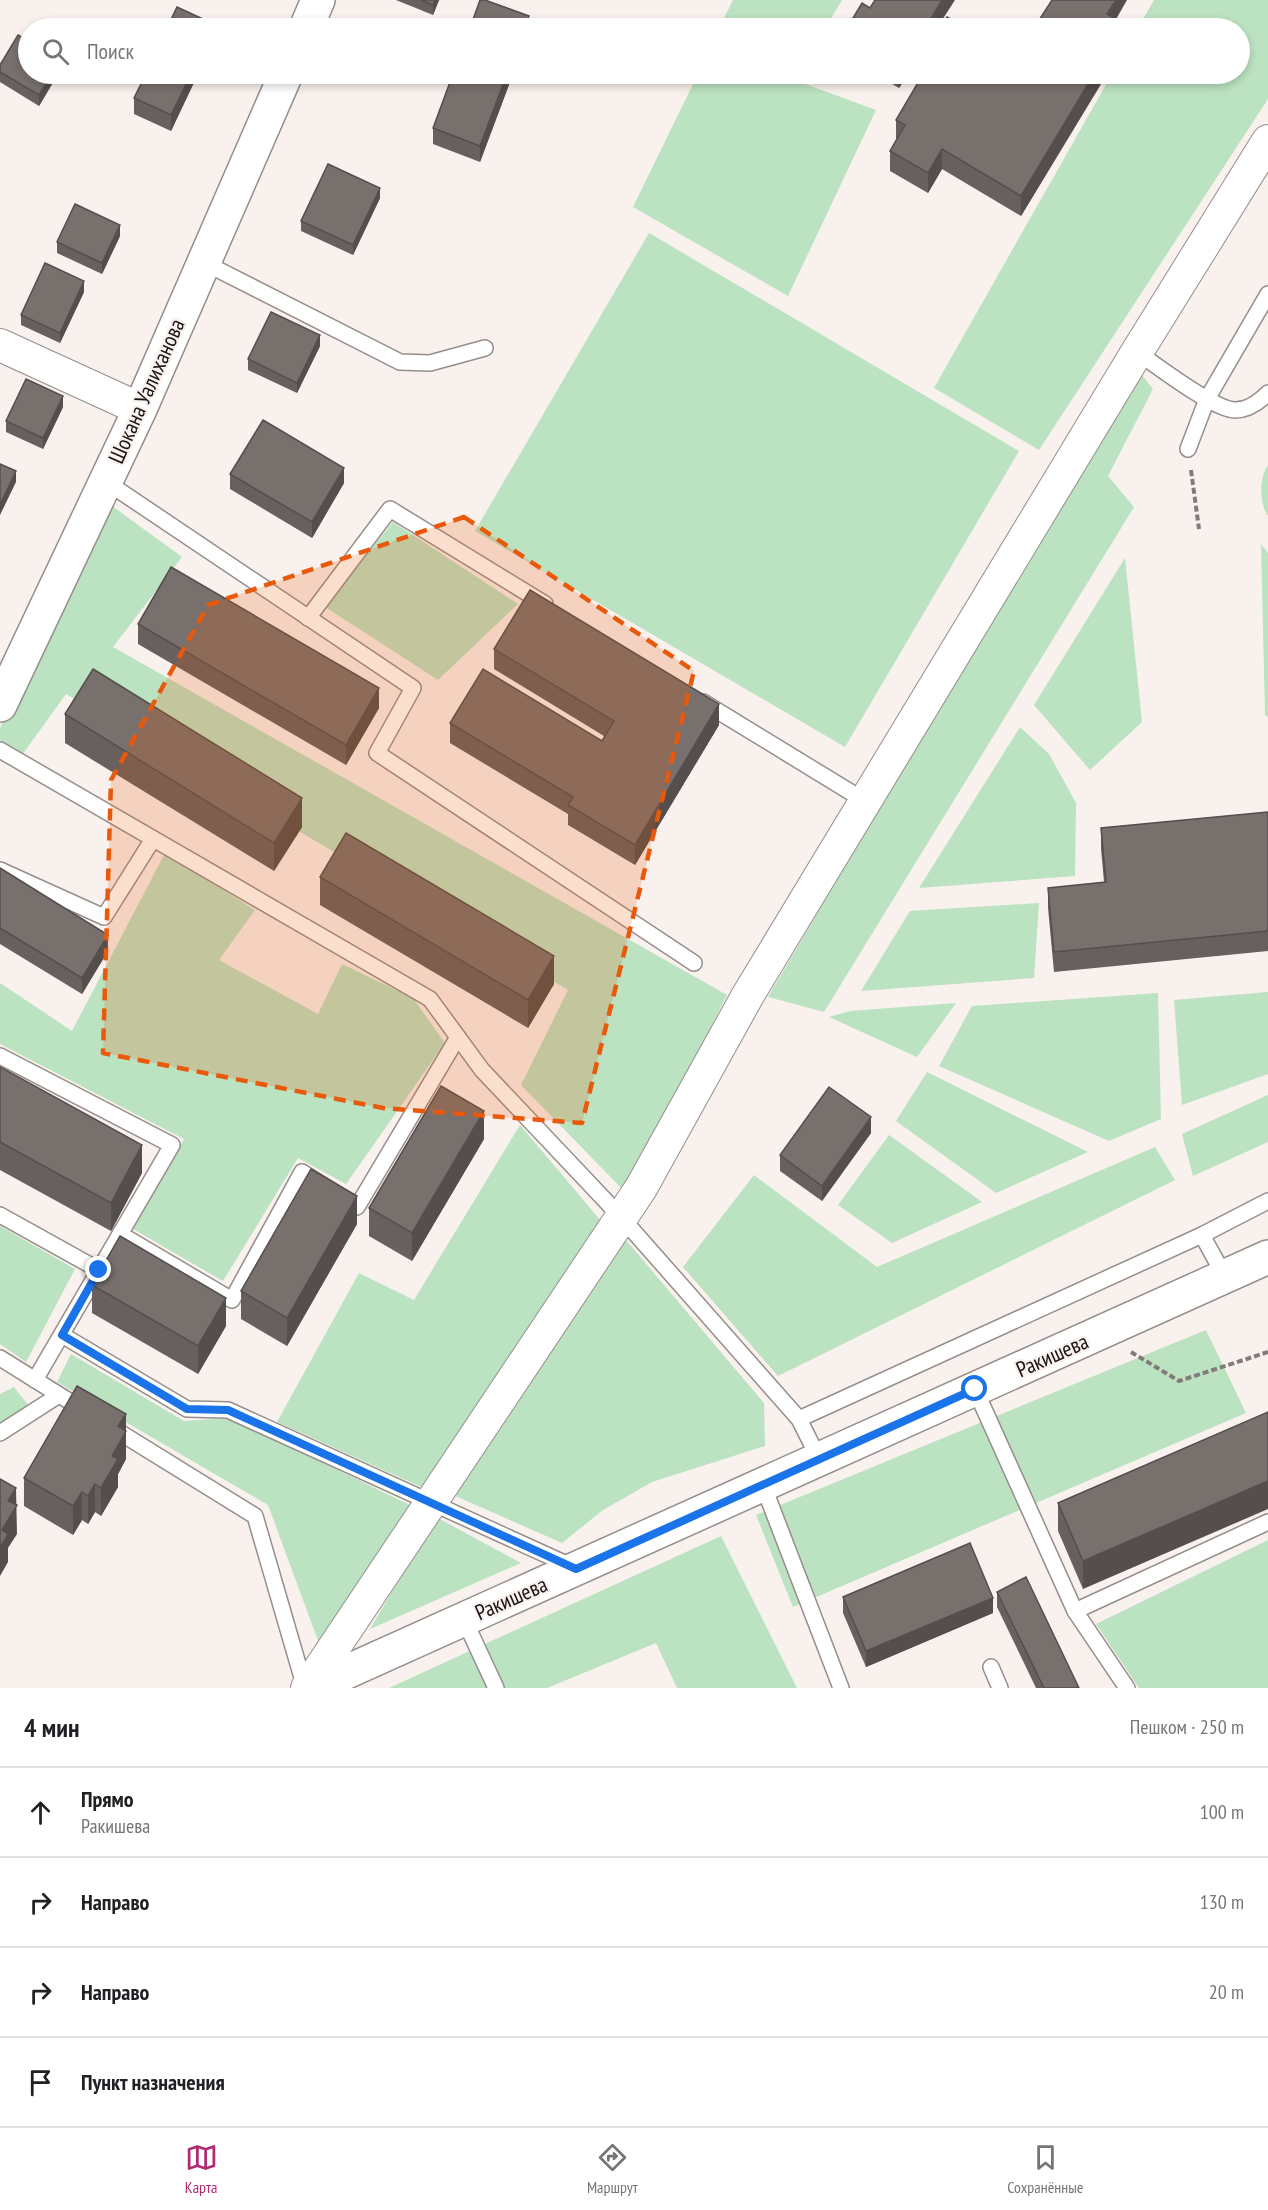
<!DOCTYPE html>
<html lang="ru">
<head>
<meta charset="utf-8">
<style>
	:root { --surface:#fff; --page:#f6f6f6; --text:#202124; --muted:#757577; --line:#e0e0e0; --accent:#b02b71 }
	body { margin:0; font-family:"PT Sans Narrow",sans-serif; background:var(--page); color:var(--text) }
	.stop { position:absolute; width:18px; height:18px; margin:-14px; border:4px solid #1a73e8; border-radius:50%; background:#fff }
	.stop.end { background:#1a73e8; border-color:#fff; box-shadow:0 2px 6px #0008 }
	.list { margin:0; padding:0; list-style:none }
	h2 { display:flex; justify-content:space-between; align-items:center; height:78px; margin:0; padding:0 24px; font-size:26px }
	h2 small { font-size:20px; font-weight:400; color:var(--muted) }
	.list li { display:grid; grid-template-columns:39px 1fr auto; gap:18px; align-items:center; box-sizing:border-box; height:90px; padding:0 24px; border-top:2px solid var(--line) }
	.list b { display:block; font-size:22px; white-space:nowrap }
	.list p { margin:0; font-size:20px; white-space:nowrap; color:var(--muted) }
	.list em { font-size:20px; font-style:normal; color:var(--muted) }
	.icon { flex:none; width:33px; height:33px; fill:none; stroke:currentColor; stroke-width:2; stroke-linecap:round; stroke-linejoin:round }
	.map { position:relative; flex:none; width:1268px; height:1688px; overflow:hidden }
	.search { position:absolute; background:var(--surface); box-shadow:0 3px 9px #0003; left:18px; right:18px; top:18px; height:66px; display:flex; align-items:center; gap:15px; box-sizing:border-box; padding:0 21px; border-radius:33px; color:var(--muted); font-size:22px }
	.sheet { height:438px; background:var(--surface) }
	nav { display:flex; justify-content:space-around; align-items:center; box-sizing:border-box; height:84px; border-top:2px solid var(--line); background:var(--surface); font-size:16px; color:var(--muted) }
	nav a { display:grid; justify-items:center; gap:3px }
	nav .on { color:var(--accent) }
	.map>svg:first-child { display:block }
	.green { fill:#bbe2c1 }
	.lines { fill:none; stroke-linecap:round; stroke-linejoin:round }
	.service-casing { stroke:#968e8b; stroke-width:18 }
	.minor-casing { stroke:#968e8b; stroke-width:34 }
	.tertiary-casing { stroke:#968e8b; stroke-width:36 }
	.path { stroke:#817c7a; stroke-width:4; stroke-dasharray:6 3; stroke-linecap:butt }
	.service { stroke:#fff; stroke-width:15 }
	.minor { stroke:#fff; stroke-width:32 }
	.tertiary { stroke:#fff; stroke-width:33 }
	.wall { fill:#67605e }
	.shaded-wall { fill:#544e4c }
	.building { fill:#78706d; stroke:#544e4c; stroke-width:1.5 }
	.route { stroke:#1a73e8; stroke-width:8 }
	.marked { fill:#e8590c; fill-opacity:0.2; stroke:#e8590c; stroke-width:4.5; stroke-dasharray:12 8; stroke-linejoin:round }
	.labels { text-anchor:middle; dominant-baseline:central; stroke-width:4.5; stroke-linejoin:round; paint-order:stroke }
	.street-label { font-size:22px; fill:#171413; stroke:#f9f1ed }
</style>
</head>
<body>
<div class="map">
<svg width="1268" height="1688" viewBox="0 0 1268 1688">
	<rect width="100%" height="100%" fill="#f9f1ed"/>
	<!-- green -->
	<g class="green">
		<path d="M733,0H842L825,28H719Z"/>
		<path d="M1154,0H1268V99L1039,450L934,388L1112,74H1240V28H1138Z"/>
		<path d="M698,74H800L797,81L876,110L788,296L633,207Z"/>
		<path d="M649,233L1019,451L845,747L475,531Z"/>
		<path d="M1138,370L1153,389L1108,476L1134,507L824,1012L768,997Z"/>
		<path d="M1268,465V516C1259,504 1259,477 1268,465Z"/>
		<path d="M112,506L182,557L113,647L727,995L627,1194L521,1085L568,990L66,694L22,755L0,740V728Z"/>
		<path d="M393,522L518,604L438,680L325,607Z"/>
		<path d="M1261,544L1268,553V717L1265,715Z"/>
		<path d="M1125,558L1142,722L1090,770L1034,705Z"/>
		<path d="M1020,727L1049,754L1076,803L1075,876L919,888Z"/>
		<path d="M165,853L255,910L219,960L318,1014L342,964L413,998L445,1043L346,1184L298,1158L223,1281L133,1229L184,1139L0,1044V983L72,1031Z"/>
		<path d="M1039,903L1034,978L861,991L910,911Z"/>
		<path d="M1268,992V1074L1182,1105L1174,1000Z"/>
		<path d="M1158,993L1161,1119L1109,1141L939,1066L972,1006Z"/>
		<path d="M956,1003L917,1057L829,1017L850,1011Z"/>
		<path d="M927,1072L1088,1152L996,1193L896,1121Z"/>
		<path d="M1268,1095V1142L1193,1176L1182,1134Z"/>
		<path d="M520,1125L601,1221L428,1490L277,1422L359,1273L414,1300Z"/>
		<path d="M889,1135L982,1202L892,1243L838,1205Z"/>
		<path d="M1155,1147L1175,1180L778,1376L683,1267L754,1175L877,1267Z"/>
		<path d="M0,1226L75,1269L26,1362L0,1344Z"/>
		<path d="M620,1233L764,1403L765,1446L652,1482L603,1510L562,1543L453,1495Z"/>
		<path d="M1206,1330L1246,1413L793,1607L756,1515Z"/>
		<path d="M71,1354L184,1421L230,1418L414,1507L320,1646L268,1505L57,1382Z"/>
		<path d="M14,1387L28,1405L0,1423V1394Z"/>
		<path d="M436,1517L521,1563L370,1629Z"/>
		<path d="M721,1536L797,1688H677L656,1643L547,1688H389Z"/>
		<path d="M1268,1540V1688H1139L1096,1624Z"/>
	</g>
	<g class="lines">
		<!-- service casing -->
		<g class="service-casing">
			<g id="service">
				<path d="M203,262L400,362L430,363L485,348"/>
				<path d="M1137,352C1156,365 1214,410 1235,410C1248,410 1259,402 1268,393"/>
				<path d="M1188,449L1207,399L1268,294"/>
				<path d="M105,481L413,688L377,753L694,963"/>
				<path d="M308,618L390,509L545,604"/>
				<path d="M703,702L865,801"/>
				<path d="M0,750L430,999L482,1070L620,1216L799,1419L819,1459"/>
				<path d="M0,870L104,917L153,839"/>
				<path d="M0,1056L172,1145L35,1380"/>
				<path d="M0,1215L99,1270"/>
				<path d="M120,1234L232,1300L302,1172L357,1207L458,1037"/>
				<path d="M1202,1235L1225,1277"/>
				<path d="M62,1335L187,1409L228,1410L573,1567"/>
				<path d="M0,1358L85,1411"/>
				<path d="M975,1389L1075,1611"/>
				<path d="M799,1419L1202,1235L1268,1201"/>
				<path d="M111,1427L255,1516L305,1688"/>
				<path d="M0,1433L59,1395"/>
				<path d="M763,1485L841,1688"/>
				<path d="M464,1619L496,1688"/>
				<path d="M991,1667L1000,1688"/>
				<path d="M1127,1688L1075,1611L1268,1522"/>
			</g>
		</g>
		<!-- minor casing -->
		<g class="minor-casing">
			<g id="minor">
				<path d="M0,345L140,409"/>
				<path d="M307,1688L641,1188L748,995L1137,352L1268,141"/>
			</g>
		</g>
		<!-- tertiary casing -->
		<g class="tertiary-casing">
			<g id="tertiary">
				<path d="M306,28L318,0"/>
				<path d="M0,705L140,409L286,74"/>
				<path d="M311,1688L1268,1257"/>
			</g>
		</g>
		<!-- path -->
		<g class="path">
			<path d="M1191,470L1199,529"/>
			<path d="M1131,1352L1179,1381L1268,1352"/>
		</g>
		<!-- service -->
		<use href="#service" class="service"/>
		<!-- minor -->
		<use href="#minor" class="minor"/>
		<!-- tertiary -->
		<use href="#tertiary" class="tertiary"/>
	</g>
	<!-- wall -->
	<g class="wall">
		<path d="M396,0H439L433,15Z"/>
		<path d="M0,65L58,74L39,106L0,82Z"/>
		<path d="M198,74L171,131L134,114V98Z"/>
		<path d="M513,74L480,162L433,144V128Z"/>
		<path d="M875,74H908L899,88Z"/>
		<path d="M923,74H1107L1021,216L942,169L928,193L890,171V151L896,140V120Z"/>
		<path d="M380,198L353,255L301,231V221Z"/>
		<path d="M120,236L102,274L57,253V242Z"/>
		<path d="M84,292L60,343L21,325V315Z"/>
		<path d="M320,346L297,393L248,370V359Z"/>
		<path d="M63,407L43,449L6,432V421Z"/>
		<path d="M230,474L344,483L312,538L230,489Z"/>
		<path d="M138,624L379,708L346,765L138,644Z"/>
		<path d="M494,649L719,725L635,865L568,825V814L450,743V723L602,741L604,736L494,669Z"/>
		<path d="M65,714L302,827L274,871L65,743Z"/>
		<path d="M1268,812V951L1054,972L1048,908V888L1104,882L1101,849V828Z"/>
		<path d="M0,868L108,951L82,994L0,944Z"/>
		<path d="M320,877L554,984L528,1028L320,905Z"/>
		<path d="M0,1067L142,1173L111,1231L0,1170Z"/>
		<path d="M871,1133L822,1201L780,1171V1155Z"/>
		<path d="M484,1139L412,1261L369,1236V1208Z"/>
		<path d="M357,1224L287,1346L241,1319V1291Z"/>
		<path d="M92,1285L226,1326L198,1374L92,1313Z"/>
		<path d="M1268,1412L1083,1589L1058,1531V1503Z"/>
		<path d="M126,1430V1459L118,1474V1487L101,1516L95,1512L88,1524L82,1520L73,1535L24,1506V1478Z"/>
		<path d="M997,1592L1079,1688H1036L997,1607Z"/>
		<path d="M843,1597L993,1613L866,1667L843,1613Z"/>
	</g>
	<!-- shaded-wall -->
	<g class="shaded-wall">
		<path d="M435,0H439L433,15V5Z"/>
		<path d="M942,0H955L937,28H926Z"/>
		<path d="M1116,0H1127L1111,28L1107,14Z"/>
		<path d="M529,16V28H524Z"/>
		<path d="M52,74H58L39,106V95Z"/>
		<path d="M191,74H198L171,131V115Z"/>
		<path d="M507,74H513L480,162V146Z"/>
		<path d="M899,74H908L899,88Z"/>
		<path d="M1094,74H1107L1021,216V196Z"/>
		<path d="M942,149V169L928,193V173Z"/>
		<path d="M380,188V198L353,255V245Z"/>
		<path d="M120,225V236L102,274V263Z"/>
		<path d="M84,281V292L60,343V333Z"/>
		<path d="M320,335V346L297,393V383Z"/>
		<path d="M63,396V407L43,449V438Z"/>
		<path d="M344,468V483L312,538V522Z"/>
		<path d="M16,471V482L0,515V505Z"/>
		<path d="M379,688V708L346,765V745Z"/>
		<path d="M719,704V725L635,865V845Z"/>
		<path d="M302,798V827L274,871V843Z"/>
		<path d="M108,935V951L82,994V978Z"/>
		<path d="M554,956V984L528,1028V1000Z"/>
		<path d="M484,1111V1139L412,1261V1233Z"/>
		<path d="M871,1117V1133L822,1201V1186Z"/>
		<path d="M142,1145V1173L111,1231V1203Z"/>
		<path d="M357,1196V1224L287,1346V1318Z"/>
		<path d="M226,1298V1326L198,1374V1346Z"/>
		<path d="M126,1414V1459L118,1474V1487L101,1516V1488L112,1456L118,1426Z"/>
		<path d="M1268,1481V1509L1083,1589V1561Z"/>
		<path d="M95,1484V1512L88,1524V1496Z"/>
		<path d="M16,1488L17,1534L8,1548V1562L0,1576V1548L2,1530L8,1501Z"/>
		<path d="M82,1492V1520L73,1535V1506Z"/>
		<path d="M993,1598V1613L866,1667V1651Z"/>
	</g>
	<!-- building -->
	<g class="building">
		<path d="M421,0H435L433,5Z"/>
		<path d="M480,0H485L529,16L524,28H470Z"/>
		<path d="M875,0H942L926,27L928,28H847L862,3L870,8Z"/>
		<path d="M1052,0H1116L1107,14L1124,24L1121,28H1034Z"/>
		<path d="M177,7L214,24L212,28H167Z"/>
		<path d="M947,17L965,28H940Z"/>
		<path d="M18,35L28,41V74H52L39,95L0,72V65Z"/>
		<path d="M146,74H191L171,115L134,98Z"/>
		<path d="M453,74H507L480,146L433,128Z"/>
		<path d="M923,74H1094L1021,196L942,149L928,173L890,151L905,125L896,120Z"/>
		<path d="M328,164L380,188L353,245L301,221Z"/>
		<path d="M75,204L120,225L102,263L57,242Z"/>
		<path d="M45,263L84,281L60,333L21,315Z"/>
		<path d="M271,312L320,335L297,383L248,359Z"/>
		<path d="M26,379L63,396L43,438L6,421Z"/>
		<path d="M263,420L344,468L312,522L230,474Z"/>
		<path d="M0,464L16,471L0,505Z"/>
		<path d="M171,567L379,688L346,745L138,624Z"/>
		<path d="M530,590L719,704L635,845L568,805L573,797L450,723L483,669L602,741L614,721L494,649Z"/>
		<path d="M93,669L302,798L274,843L65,714Z"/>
		<path d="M1268,812V931L1054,952L1048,888L1106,882L1101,828Z"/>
		<path d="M346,833L554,956L528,1000L320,877Z"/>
		<path d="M0,868L108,935L82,978L0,928Z"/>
		<path d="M0,1067L142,1145L111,1203L0,1142Z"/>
		<path d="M441,1086L484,1111L412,1233L369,1208Z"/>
		<path d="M829,1087L871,1117L822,1186L780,1155Z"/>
		<path d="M311,1169L357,1196L287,1318L241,1291Z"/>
		<path d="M120,1236L226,1298L198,1346L92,1285Z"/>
		<path d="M77,1386L126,1414L118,1426L126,1431L112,1456L118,1459L101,1488L95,1484L88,1496L82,1492L73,1506L24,1478Z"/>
		<path d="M1268,1412V1481L1083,1561L1058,1503Z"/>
		<path d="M0,1479L16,1488L8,1501L17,1505L2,1530L8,1534L0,1548Z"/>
		<path d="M970,1543L993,1598L866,1651L843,1597Z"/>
		<path d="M1026,1577L1079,1688H1044L997,1592Z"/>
	</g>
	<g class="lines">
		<!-- route -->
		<path class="route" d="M99,1270L62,1335L187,1409L228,1410L576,1569L975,1389"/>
	</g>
	<!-- marked area -->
	<path class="marked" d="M464,517L694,671L582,1123L383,1108L103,1053L111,780L208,605Z"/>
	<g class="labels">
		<!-- street labels -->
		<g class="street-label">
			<text transform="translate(146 391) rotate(-66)">Шокана Уалиханова</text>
			<text transform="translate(1052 1355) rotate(-24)">Ракишева</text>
			<text transform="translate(511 1598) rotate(-24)">Ракишева</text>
		</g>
	</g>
</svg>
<div class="stop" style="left:975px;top:1389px"></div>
<div class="stop end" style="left:99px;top:1270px"></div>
<div class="search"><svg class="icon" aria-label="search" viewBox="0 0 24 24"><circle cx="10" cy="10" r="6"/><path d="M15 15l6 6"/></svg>Поиск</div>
</div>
<section class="sheet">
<h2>4 мин<small>Пешком · 250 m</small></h2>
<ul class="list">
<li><svg class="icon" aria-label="ahead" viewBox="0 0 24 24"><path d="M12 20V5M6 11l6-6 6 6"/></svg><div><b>Прямо</b><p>Ракишева</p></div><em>100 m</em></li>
<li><svg class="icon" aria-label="right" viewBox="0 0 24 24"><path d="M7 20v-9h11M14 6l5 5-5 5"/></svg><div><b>Направо</b></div><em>130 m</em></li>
<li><svg class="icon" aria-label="right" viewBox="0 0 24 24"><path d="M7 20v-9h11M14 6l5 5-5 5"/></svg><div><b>Направо</b></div><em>20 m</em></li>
<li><svg class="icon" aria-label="arrive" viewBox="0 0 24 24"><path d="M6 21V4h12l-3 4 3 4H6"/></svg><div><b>Пункт назначения</b></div></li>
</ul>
</section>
<nav>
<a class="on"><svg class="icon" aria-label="map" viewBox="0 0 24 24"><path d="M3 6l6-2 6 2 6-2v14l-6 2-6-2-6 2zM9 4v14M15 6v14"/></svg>Карта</a>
<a><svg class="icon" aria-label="directions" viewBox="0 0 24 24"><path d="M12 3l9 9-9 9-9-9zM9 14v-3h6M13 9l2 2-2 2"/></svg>Маршрут</a>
<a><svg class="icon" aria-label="saved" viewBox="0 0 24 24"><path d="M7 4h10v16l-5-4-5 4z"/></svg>Сохранённые</a>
</nav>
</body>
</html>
